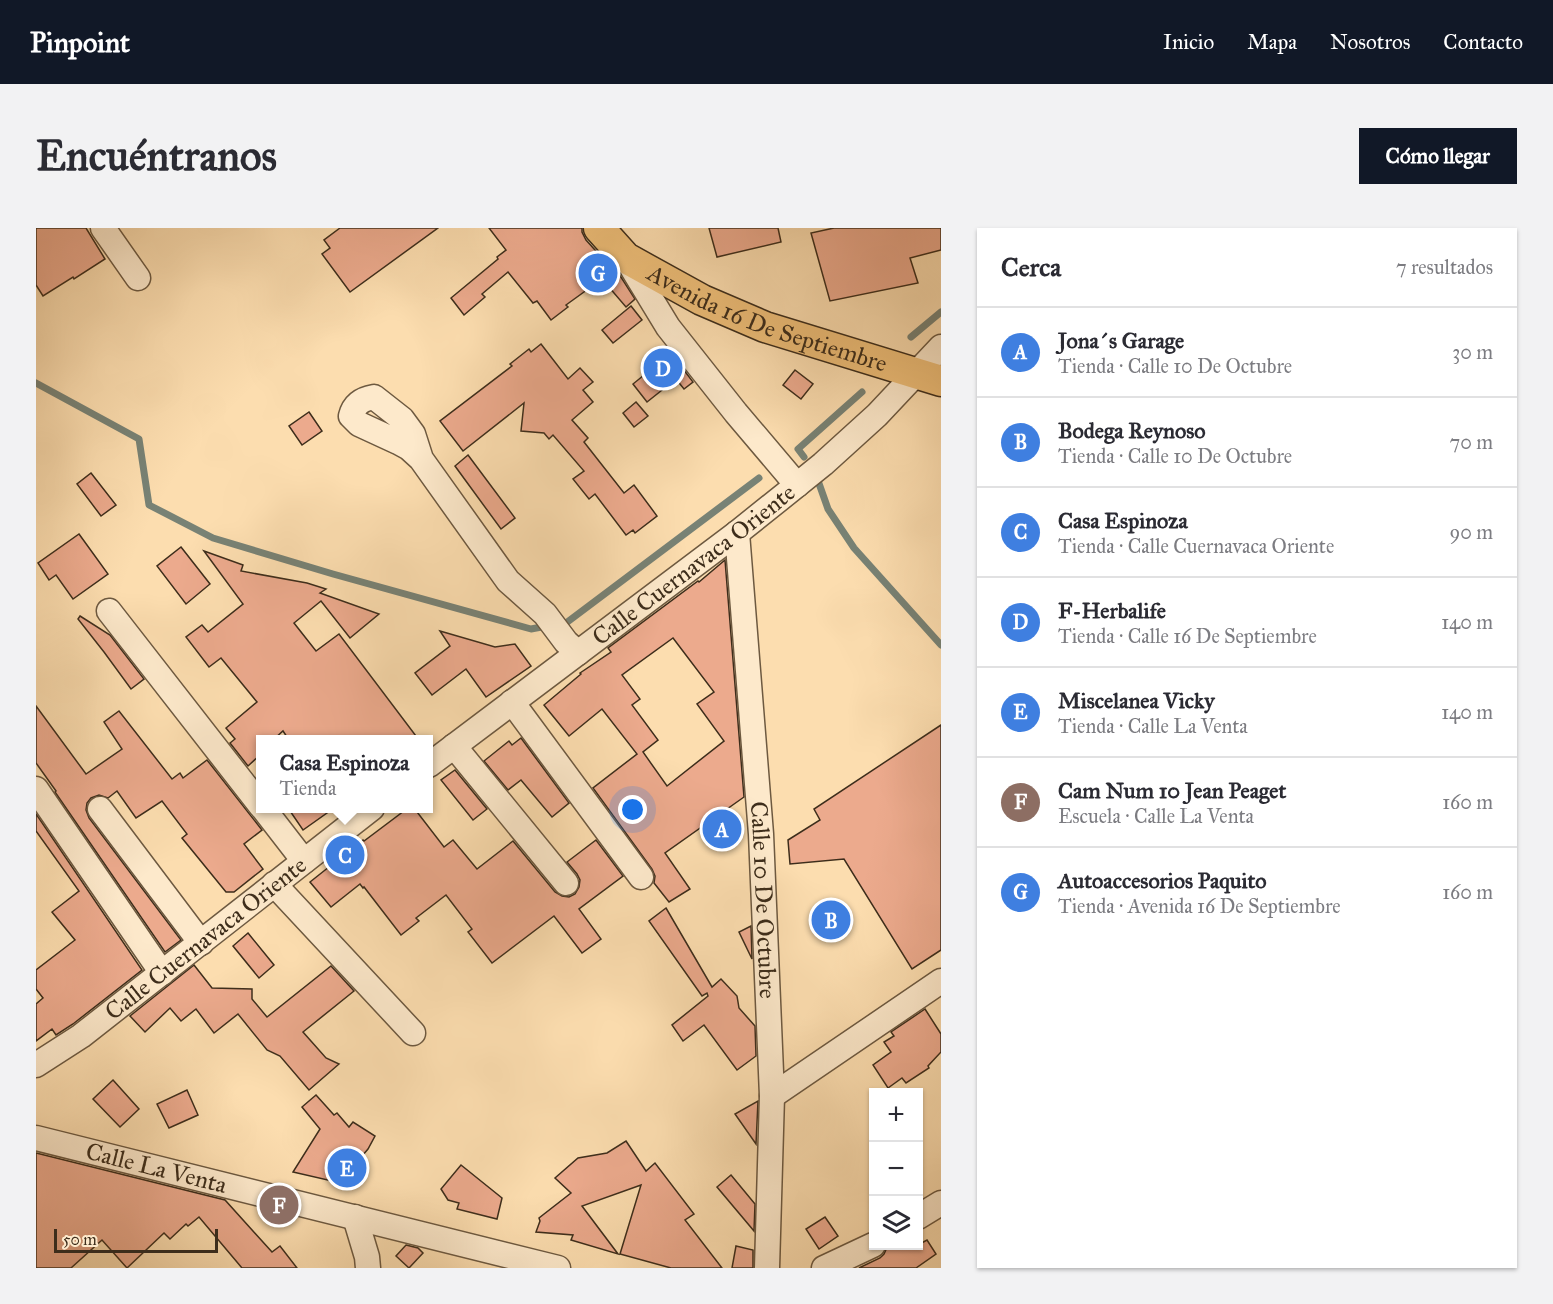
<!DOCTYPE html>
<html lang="es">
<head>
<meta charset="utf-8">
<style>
	:root { --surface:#fff; --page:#f2f2f3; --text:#2b2b33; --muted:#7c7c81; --line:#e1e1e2; --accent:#111827 }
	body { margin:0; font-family:"IM FELL Great Primer",serif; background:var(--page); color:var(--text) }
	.controls { position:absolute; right:18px; bottom:18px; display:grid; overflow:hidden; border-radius:0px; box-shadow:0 2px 4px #0004 }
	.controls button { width:54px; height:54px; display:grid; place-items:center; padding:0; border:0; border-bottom:2px solid var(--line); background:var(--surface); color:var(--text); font:30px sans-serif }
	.scale { position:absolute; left:18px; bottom:15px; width:164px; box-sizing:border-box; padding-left:6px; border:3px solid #3d2d1b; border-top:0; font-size:16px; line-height:21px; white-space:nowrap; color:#3d2d1b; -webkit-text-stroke:4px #fde9cb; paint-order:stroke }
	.you { position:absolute; left:597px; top:582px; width:21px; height:21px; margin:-15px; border:4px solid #fff; border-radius:50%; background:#1a73e8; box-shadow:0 0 0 9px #1a73e833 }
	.badge { display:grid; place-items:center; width:39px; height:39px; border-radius:50%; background:var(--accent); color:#fff; font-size:20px; font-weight:700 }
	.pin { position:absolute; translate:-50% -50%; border:3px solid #fff; box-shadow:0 2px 6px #0006 }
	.popup { position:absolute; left:220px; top:507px; width:177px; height:78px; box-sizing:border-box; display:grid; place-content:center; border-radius:0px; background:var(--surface); filter:drop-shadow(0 2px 4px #0005); font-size:20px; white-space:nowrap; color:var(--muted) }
	.popup b { font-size:22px; color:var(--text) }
	.popup::after { content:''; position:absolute; left:50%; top:100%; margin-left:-12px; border:12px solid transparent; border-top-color:var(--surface) }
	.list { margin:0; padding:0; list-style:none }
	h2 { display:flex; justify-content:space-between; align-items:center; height:78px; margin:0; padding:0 24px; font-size:26px }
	h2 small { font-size:20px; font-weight:400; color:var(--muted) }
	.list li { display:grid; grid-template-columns:39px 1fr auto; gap:18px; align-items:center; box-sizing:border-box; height:90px; padding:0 24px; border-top:2px solid var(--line) }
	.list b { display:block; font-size:22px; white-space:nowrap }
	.list p { margin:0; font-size:20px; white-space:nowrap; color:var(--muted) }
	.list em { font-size:20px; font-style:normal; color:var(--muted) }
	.icon { flex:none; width:33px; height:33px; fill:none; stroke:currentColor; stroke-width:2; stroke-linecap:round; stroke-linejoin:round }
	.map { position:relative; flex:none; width:905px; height:1040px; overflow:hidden; border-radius:0px }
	header { display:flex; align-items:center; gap:36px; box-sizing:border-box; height:84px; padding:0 30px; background:var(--accent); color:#fff }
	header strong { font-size:28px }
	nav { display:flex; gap:33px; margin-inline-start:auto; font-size:21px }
	.intro { display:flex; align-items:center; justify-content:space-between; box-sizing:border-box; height:144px; padding:0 36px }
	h1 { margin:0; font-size:42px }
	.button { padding:15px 27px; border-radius:0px; background:var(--accent); color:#fff; font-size:21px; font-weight:700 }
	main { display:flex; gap:36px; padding:0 36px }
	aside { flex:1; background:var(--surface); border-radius:0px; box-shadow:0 2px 4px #0004 }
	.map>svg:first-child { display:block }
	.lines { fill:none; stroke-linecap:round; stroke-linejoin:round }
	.stream { stroke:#788275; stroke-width:7 }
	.building { fill:#ecaa8d; stroke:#3d2d1b; stroke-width:1.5; fill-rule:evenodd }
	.minor-casing { stroke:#6d5940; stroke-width:27 }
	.major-casing { stroke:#3d2d1b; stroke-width:33 }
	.minor { stroke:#fde9cb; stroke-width:24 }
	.major { stroke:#eebe78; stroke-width:30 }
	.labels { text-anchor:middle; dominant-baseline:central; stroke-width:4.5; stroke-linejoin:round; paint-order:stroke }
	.street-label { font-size:24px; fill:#3d2d1b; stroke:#fde9cb }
</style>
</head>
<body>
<header>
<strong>Pinpoint</strong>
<nav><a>Inicio</a><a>Mapa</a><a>Nosotros</a><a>Contacto</a></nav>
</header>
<div class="intro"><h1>Encuéntranos</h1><a class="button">Cómo llegar</a></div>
<main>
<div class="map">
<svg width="905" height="1040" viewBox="0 0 905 1040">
	<rect width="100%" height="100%" fill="#fcddaf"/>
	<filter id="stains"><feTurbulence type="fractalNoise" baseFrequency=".00333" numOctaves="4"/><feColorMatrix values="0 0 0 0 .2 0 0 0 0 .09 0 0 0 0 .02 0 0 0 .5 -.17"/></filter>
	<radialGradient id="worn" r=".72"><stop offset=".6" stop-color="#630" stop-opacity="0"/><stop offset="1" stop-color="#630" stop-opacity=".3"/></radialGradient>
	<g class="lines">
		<!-- stream -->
		<g class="stream">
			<path d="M875,109L905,84"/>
			<path d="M0,155L103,211L113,277L177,310L297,346L495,401L511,398"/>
			<path d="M768,229L762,221L826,164"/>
			<path d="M780,247L792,281L818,320L905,417"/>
			<path d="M522,396L530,395L723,250"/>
		</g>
	</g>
	<!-- building -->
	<g class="building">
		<path d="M0,0H50L69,31L38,51L37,49L7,68L0,57Z"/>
		<path d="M304,0H402L314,64L286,26L294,20L288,12Z"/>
		<path d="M453,0H546V4L550,12L577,42L583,46L599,71L590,79L566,51L530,77L532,79L515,92L501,73L497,75L472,44L446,66L449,69L428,87L415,70L462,31L461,29L470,22Z"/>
		<path d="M673,0H742L745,14L681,29Z"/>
		<path d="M798,0H905V22L874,30L882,55L794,73L775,5Z"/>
		<path d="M595,78L606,92L577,115L566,102Z"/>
		<path d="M505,116L532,151L544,140L557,154L547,162L557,174L536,192L552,210L548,214L588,265L598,257L621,288L599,305L597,302L590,307L559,266L553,271L537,251L548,243L517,207L513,211L508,205L485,203L488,175L427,223L404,193L476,138L474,136L493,121L495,124Z"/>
		<path d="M635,125L657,154L648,161L640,151L611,174L597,156Z"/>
		<path d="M759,142L777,156L765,171L747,157Z"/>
		<path d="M600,174L612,188L598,199L587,185Z"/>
		<path d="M273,184L286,203L266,217L253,198Z"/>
		<path d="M432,227L479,290L465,301L419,238Z"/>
		<path d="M55,245L80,277L65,288L41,256Z"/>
		<path d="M43,306L72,346L37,371L20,347L13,352L2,335Z"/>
		<path d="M145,319L174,356L150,376L121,338Z"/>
		<path d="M168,323L207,337L205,343L271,355L290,361L284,365L343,386L314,410L285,373L258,395L280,423L303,406L383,512H253L247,503L237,512H225V526L212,538L194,515L199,511L190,500L221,474L185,430L173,439L150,409L166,397L172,404L207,376Z"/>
		<path d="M689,332L708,569L629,625L654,661L633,674L618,655L619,648L616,641L557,560L601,526L566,481L533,508L508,477L545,446L544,445L575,424L572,420L662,353L663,354ZM637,410L678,464L661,476L688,513L631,558L607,524L622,512L596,477L604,471L586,447Z"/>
		<path d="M44,388L74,407L108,451L95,461L68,424L42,391Z"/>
		<path d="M404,403L459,419L479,416L495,438L450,469L430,441L396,467L379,445L414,418Z"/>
		<path d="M0,478L50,546L86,521L68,494L83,483L136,551L144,545L147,550L171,532L226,602L208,616L227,641L198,664H190L146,610L151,606L126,573L100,590L81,563L72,570L63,567L55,570L51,575L50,582L53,590L145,712L129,724L19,564L20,563L0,535Z"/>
		<path d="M905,497V722L876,741L808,631L754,636L752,612L784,592L778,581Z"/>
		<path d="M485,510L533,575L516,589L485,552L472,562L448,533L473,513L476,517Z"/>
		<path d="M419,542L451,581L437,592L405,552Z"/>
		<path d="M252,580H298L267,602Z"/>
		<path d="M372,580H378L408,619L417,612L441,641L477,613L519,664L526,668L533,669L539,666L543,659L544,652L541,646L531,634L560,612L587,648L543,681L565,711L546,725L518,688L456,735L432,704L436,701L410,667L380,690L383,693L365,707L328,659L327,660L324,656L295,679L274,654L327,612L328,613Z"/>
		<path d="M0,586L106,742L37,796L20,807L16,801L0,813V776L7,770L0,761V742L39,712L16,684L43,663L0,603Z"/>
		<path d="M630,680L676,759L685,751L701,768L703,780L719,798L720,828L701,842L668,797L647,813L636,797L672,768L671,765L666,768L613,693Z"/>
		<path d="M715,698L716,731L703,704Z"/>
		<path d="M212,705L238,737L223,750L197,718Z"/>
		<path d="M158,737L176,760L216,761V771L231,789L295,738L318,763L267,804L290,830L303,836L273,862L244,828L231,822L202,786L178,805L160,781L145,793L134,780L109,804L94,788Z"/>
		<path d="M889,781L905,806V824L892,838L893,840L870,855L866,850L852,860L837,837L855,824L848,814L858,808L855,804Z"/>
		<path d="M77,852L103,881L84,899L57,871Z"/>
		<path d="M151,862L162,887L133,900L121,876Z"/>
		<path d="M280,867L298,887L301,885L313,899L317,894L339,908L332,921L320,935L318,933L296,953L257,944L284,901L266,879Z"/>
		<path d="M722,873L720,916L699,886Z"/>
		<path d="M590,913L610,943L619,935L658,986L649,992L686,1040H635L584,1026L605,957L546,978L582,1026L535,1012L537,1007L500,1004L504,993L503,990L535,965L519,950L542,930L571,925Z"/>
		<path d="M0,925L189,972L236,1024L244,1018L261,1040H206L163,989L152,998L150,996L134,1011L128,1005L91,1040L66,1012L35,1040H0Z"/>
		<path d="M425,937L466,970L461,991L421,981L423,975L412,972L405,961Z"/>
		<path d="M695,947L719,976L718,1003L681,959Z"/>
		<path d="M789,989L802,1008L783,1021L770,1001Z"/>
		<path d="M891,1012L900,1026L880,1040H823L844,1030L848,1026L852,1017H882Z"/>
		<path d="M370,1017L382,1020L387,1025L373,1040L360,1028Z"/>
		<path d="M700,1018L717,1022V1040H696Z"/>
	</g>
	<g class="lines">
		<!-- minor casing -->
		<g class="minor-casing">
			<g id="minor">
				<path d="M67,0L102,50"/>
				<path d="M590,30L632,99L700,185L761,257"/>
				<path d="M385,231L373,220L362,214L323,196L315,188C318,176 326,171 338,169L366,191L377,206L385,231L472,353L509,386L530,414L542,425"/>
				<path id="s1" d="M701,305L725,606L736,868L731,1040"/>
				<path d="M73,383L225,578"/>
				<path d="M476,474L605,649"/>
				<path d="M418,518L530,655"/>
				<path id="s2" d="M393,537L701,305L761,257L787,236L841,187L905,119"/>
				<path d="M0,561L126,745"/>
				<path d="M227,580L268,633"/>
				<path d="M64,581L165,715"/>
				<path d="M238,656L377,805"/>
				<path id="s3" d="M0,837L45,808L336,580"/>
				<path d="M736,868L905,753"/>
				<path id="s4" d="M0,910L522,1040"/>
				<path d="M319,989L331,1029L332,1040"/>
				<path d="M882,989L905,975"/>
				<path d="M788,1040L837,1017"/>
			</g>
		</g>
		<!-- major casing -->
		<g class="major-casing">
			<g id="major">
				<path id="s5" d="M563,0L590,30L666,72L729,99L905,153"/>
			</g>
		</g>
		<!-- minor -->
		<use href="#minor" class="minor"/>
		<!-- major -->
		<use href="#major" class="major"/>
	</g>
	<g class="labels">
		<!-- street labels -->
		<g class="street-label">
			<text stroke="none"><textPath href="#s5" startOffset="195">Avenida 16 De Septiembre</textPath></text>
			<text stroke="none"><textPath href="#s2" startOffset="332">Calle Cuernavaca Oriente</textPath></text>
			<text stroke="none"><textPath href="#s1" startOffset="368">Calle 10 De Octubre</textPath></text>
			<text stroke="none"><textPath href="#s3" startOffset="212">Calle Cuernavaca Oriente</textPath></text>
			<text stroke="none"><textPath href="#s4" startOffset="124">Calle La Venta</textPath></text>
		</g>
	</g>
	<rect width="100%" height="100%" filter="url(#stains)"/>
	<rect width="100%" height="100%" fill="url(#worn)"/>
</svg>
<div class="controls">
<button>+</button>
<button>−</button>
<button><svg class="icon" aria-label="layers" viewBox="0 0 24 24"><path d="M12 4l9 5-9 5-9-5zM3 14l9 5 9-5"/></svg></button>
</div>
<div class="scale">50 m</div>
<div class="you"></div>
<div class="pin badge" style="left:686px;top:601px;background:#3f7fe0">A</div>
<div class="pin badge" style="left:795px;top:692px;background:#3f7fe0">B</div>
<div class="pin badge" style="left:309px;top:627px;background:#3f7fe0">C</div>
<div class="popup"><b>Casa Espinoza</b>Tienda</div>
<div class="pin badge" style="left:627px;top:140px;background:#3f7fe0">D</div>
<div class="pin badge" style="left:311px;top:940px;background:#3f7fe0">E</div>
<div class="pin badge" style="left:243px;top:977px;background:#8d6e63">F</div>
<div class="pin badge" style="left:562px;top:45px;background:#3f7fe0">G</div>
</div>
<aside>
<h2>Cerca<small>7 resultados</small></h2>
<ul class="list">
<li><span class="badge" style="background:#3f7fe0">A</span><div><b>Jona´s Garage</b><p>Tienda · Calle 10 De Octubre</p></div><em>30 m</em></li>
<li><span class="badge" style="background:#3f7fe0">B</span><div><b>Bodega Reynoso</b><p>Tienda · Calle 10 De Octubre</p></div><em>70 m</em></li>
<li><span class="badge" style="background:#3f7fe0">C</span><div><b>Casa Espinoza</b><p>Tienda · Calle Cuernavaca Oriente</p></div><em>90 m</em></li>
<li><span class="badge" style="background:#3f7fe0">D</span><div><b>F-Herbalife</b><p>Tienda · Calle 16 De Septiembre</p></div><em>140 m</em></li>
<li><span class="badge" style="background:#3f7fe0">E</span><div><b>Miscelanea Vicky</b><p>Tienda · Calle La Venta</p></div><em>140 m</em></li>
<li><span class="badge" style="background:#8d6e63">F</span><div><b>Cam Num 10 Jean Peaget</b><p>Escuela · Calle La Venta</p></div><em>160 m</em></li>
<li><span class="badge" style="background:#3f7fe0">G</span><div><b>Autoaccesorios Paquito</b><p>Tienda · Avenida 16 De Septiembre</p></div><em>160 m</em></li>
</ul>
</aside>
</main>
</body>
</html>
